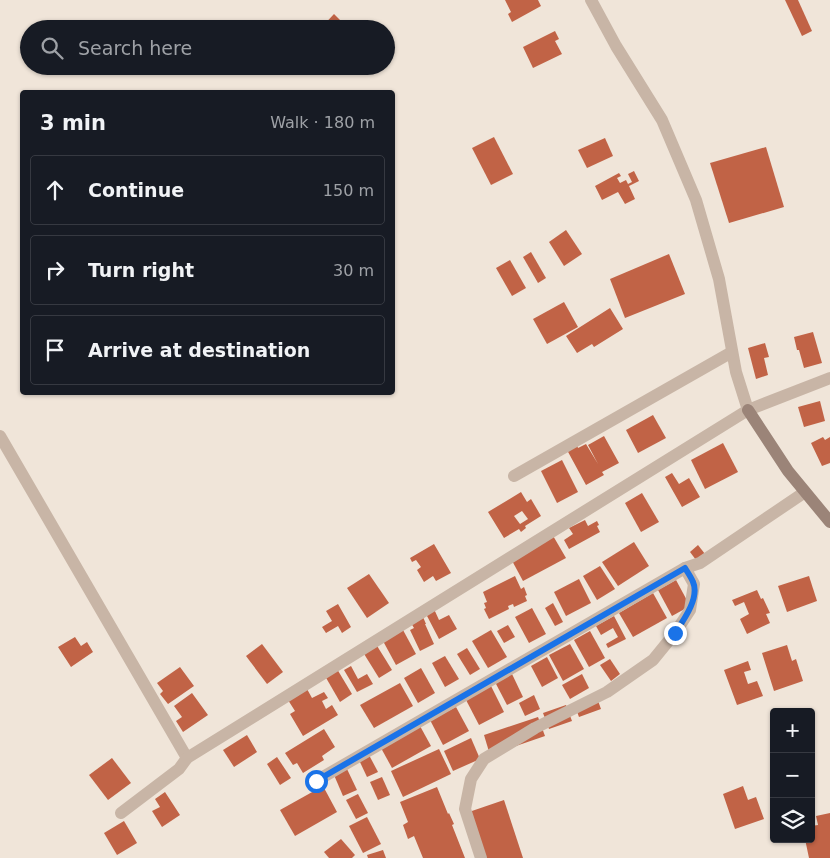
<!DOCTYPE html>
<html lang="en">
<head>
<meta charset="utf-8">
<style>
	:root { --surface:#171b24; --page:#242831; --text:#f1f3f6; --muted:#9ea1a6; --line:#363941 }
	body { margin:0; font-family:"DejaVu Sans",sans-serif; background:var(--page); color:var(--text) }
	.controls { position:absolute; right:15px; bottom:15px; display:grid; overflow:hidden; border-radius:5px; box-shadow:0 1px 4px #0004 }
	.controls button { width:45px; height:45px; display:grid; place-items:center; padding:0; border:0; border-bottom:1px solid var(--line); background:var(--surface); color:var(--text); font:25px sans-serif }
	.stop { position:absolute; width:15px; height:15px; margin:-11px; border:4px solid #1a73e8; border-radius:50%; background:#fff }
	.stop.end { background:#1a73e8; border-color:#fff; box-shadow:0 1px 5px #0008 }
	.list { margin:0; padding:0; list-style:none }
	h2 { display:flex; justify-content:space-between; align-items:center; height:65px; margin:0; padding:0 20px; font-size:21px }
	h2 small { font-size:16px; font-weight:400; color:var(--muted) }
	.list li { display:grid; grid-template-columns:32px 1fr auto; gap:15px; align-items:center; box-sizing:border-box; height:70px; margin:0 10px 10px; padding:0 10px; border:1px solid var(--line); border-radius:5px }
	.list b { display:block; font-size:19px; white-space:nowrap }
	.list em { font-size:16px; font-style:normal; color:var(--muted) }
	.icon { flex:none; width:28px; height:28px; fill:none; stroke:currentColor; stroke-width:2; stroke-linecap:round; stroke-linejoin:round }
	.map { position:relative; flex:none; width:830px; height:858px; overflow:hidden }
	.search { position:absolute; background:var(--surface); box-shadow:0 1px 4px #0004; left:20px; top:20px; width:375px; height:55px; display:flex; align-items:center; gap:12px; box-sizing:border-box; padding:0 18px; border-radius:28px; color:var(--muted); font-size:19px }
	.panel { position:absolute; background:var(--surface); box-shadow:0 1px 4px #0004; left:20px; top:90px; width:375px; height:305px; border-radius:5px }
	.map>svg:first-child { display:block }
	.building { fill:#c16346; fill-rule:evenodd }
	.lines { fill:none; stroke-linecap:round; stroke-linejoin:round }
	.street { stroke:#c8b5a6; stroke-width:12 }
	.secondary { stroke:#9b8478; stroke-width:12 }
	.route { stroke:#1a73e8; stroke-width:6 }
</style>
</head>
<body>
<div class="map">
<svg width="830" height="858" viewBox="0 0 830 858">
	<rect width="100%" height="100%" fill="#f0e5d9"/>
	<!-- building -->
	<g class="building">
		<path d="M505,0H538L541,6L512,22L508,14L511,12Z"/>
		<path d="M785,0H798L812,31L802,36Z"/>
		<path d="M334,14L349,29H320Z"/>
		<path d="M555,31L559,39L555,41L562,54L533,68L523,47Z"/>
		<path d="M494,137L513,174L491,185L472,148Z"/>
		<path d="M605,138L613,156L587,168L578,150Z"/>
		<path d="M766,147L784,207L729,223L710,163Z"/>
		<path d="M634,171L639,181L629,186L635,199L625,204L618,192L602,200L595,186L619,173L621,176L617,178L620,183L626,180L628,184L632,182L628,174Z"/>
		<path d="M566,230L582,254L564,266L549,242Z"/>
		<path d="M531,252L546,278L538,283L523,257Z"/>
		<path d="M669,254L685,294L625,318L610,279Z"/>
		<path d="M510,260L526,288L512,296L496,268Z"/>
		<path d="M564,302L578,327L547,344L533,319Z"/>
		<path d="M610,308L623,329L594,347L592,344L577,353L566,336Z"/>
		<path d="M813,332L822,363L804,368L799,350H797L794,337Z"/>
		<path d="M765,343L769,357L764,358L768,375L756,379L748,348Z"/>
		<path d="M820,401L825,421L804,427L798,407Z"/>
		<path d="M653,415L666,438L638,453L626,430Z"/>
		<path d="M604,436L619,463L602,472L604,475L586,485L567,450L577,445L578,448L586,444L598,464L588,445Z"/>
		<path d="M823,437L825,440L830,437V463L822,466L811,443Z"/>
		<path d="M723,443L738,472L705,489L691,460Z"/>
		<path d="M562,460L578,492L557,503L541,471Z"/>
		<path d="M672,473L679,484L689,478L700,497L682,507L665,477Z"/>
		<path d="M521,492L527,502L531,499L541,516L525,526L526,528L521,532L519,529L504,538L488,512ZM522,511L528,519L520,524L514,516Z"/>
		<path d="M642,493L659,522L641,532L625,503Z"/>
		<path d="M585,520L588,526L597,521L599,525L597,526L600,532L569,549L564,540L573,534L569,528Z"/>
		<path d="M552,534L566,558L523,581L510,557Z"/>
		<path d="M634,542L649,566L618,586L602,562Z"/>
		<path d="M434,544L451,573L436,581L433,576L424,582L417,570L421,567L416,560L412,562L410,558Z"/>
		<path d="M698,545L705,554L696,560L690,552Z"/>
		<path d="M600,566L615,589L597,600L583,576Z"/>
		<path d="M369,574L389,603L367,618L347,588Z"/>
		<path d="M515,576L521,589L524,587L527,595L525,596L527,601L514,607L513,604L508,606L509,609L489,619L484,609L486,608L484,603L487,602L483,592Z"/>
		<path d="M809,576L817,601L787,612L778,586Z"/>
		<path d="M579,579L591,603L566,616L554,592Z"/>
		<path d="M676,580L690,606L672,616L658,590Z"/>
		<path d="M757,590L761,599L763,598L770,613L766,614L770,623L747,634L740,619L749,614L744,602L735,606L732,600Z"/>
		<path d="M653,593L667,618L633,637L619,613Z"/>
		<path d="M553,603L563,622L555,626L545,608Z"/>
		<path d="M338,604L351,627L342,633L338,626L326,633L322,627L332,621L326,611Z"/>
		<path d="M532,608L546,634L529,643L515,617Z"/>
		<path d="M434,609L439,620L449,615L457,629L439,639L426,614Z"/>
		<path d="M614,616L626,639L608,648L606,644L618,637L613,628L601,635L596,626Z"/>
		<path d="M423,617L426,624H425L434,644L420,651L410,630L414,628L411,623Z"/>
		<path d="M508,625L515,637L504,643L497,631Z"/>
		<path d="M403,630L416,654L396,665L383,641Z"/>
		<path d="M491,630L507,657L488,668L472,641Z"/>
		<path d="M590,631L605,658L589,667L574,640Z"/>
		<path d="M75,637L81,646L87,642L93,652L71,667L58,647Z"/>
		<path d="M374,641L392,670L379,678L361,649Z"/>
		<path d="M262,644L283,672L267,684L246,656Z"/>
		<path d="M570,644L584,669L563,681L549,655Z"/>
		<path d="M787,645L792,661L796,659L803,681L774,691L762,653Z"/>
		<path d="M467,648L480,669L470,675L457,654Z"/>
		<path d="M445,656L459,679L445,687L432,663Z"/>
		<path d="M547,657L558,678L542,687L531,666Z"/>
		<path d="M610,659L620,674L611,681L600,665Z"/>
		<path d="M748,661L751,670L744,672L748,684L757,681L763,696L737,705L724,670Z"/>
		<path d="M351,666L358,679L367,674L373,684L357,692L344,670Z"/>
		<path d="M180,667L194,686L168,704L160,694L163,691L157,683Z"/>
		<path d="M421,668L435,693L418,703L404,678Z"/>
		<path d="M337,669L352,694L340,702L325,676Z"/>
		<path d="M512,674L523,697L507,705L495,682Z"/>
		<path d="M582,674L589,688L570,699L562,685Z"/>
		<path d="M400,683L413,706L374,728L360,705Z"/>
		<path d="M491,686L504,712L479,725L465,698Z"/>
		<path d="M307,689L312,698L324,692L328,698L322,701L326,709L332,705L338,715L303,736L290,714L295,711L288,700Z"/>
		<path d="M192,693L208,715L183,732L176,721L182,717L174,706Z"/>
		<path d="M534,695L540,709L525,716L519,703Z"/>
		<path d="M597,698L601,709L579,717L575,706Z"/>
		<path d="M566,705L572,721L549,729L543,713Z"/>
		<path d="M456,707L469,731L443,745L430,720Z"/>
		<path d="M538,717L545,736L490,755L484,735Z"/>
		<path d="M420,726L431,746L392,768L381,748Z"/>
		<path d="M324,729L335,747L322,756L324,760L303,773L297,763L293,765L285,753Z"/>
		<path d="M247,735L257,752L234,767L223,750Z"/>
		<path d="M471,738L480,759L453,771L444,751Z"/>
		<path d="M439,749L451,774L403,797L391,771Z"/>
		<path d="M369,755L378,772L367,777L359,760Z"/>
		<path d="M277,757L291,778L280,785L267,764Z"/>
		<path d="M112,758L131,783L108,800L89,775Z"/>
		<path d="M347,769L357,790L343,796L334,775Z"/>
		<path d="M382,777L390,795L378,800L370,782Z"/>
		<path d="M323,786L337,812L295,836L280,810Z"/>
		<path d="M743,786L748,800L756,797L764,819L735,829L723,794Z"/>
		<path d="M437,787L448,814L449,813L454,824L452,825L465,858H423L414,836L408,839L403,825L408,822L400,802Z"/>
		<path d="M165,792L180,815L162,827L152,811L160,807L155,799Z"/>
		<path d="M358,794L368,813L356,819L346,800Z"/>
		<path d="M504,800L523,858H482L466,813Z"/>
		<path d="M830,813V858H809L805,839H811V826L818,825L816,816Z"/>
		<path d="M367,817L381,844L363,853L349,826Z"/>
		<path d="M124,821L137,843L117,855L104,833Z"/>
		<path d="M341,839L355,855L352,858H329L324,852Z"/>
		<path d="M383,850L386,858H368L367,855Z"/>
	</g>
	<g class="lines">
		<!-- street -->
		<g class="street">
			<path d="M591,0L616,46L662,120L696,200L719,279L736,372L748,410"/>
			<path d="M0,436L187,758"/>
			<path d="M514,476L732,352"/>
			<path d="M316,781L685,568L700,563L805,492"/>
			<path d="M121,813L179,769L187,758L748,410L830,378"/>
			<path d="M481,858L465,809L471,779L484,759L535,728L607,692L653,660L675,633L690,610L694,584L685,568"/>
		</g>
		<!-- secondary -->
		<path class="secondary" d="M748,410L788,471L830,522"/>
	</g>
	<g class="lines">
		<!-- route -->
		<path class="route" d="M316,781L685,568C688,573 691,577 693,582C700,598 683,621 675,633"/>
	</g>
</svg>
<div class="controls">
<button>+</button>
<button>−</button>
<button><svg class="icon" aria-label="layers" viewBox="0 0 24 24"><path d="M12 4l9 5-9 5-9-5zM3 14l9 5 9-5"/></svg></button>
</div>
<div class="stop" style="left:316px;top:781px"></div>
<div class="stop end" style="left:675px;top:633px"></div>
<div class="search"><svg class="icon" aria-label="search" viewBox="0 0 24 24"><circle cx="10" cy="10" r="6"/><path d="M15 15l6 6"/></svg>Search here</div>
<section class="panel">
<h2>3 min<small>Walk · 180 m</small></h2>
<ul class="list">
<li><svg class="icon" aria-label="ahead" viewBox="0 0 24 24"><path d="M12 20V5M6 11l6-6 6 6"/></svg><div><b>Continue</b></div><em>150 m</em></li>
<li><svg class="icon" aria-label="right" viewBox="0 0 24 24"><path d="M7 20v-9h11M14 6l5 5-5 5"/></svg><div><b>Turn right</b></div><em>30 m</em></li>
<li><svg class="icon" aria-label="arrive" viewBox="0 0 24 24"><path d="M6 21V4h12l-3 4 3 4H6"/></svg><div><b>Arrive at destination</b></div></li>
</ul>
</section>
</div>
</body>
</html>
